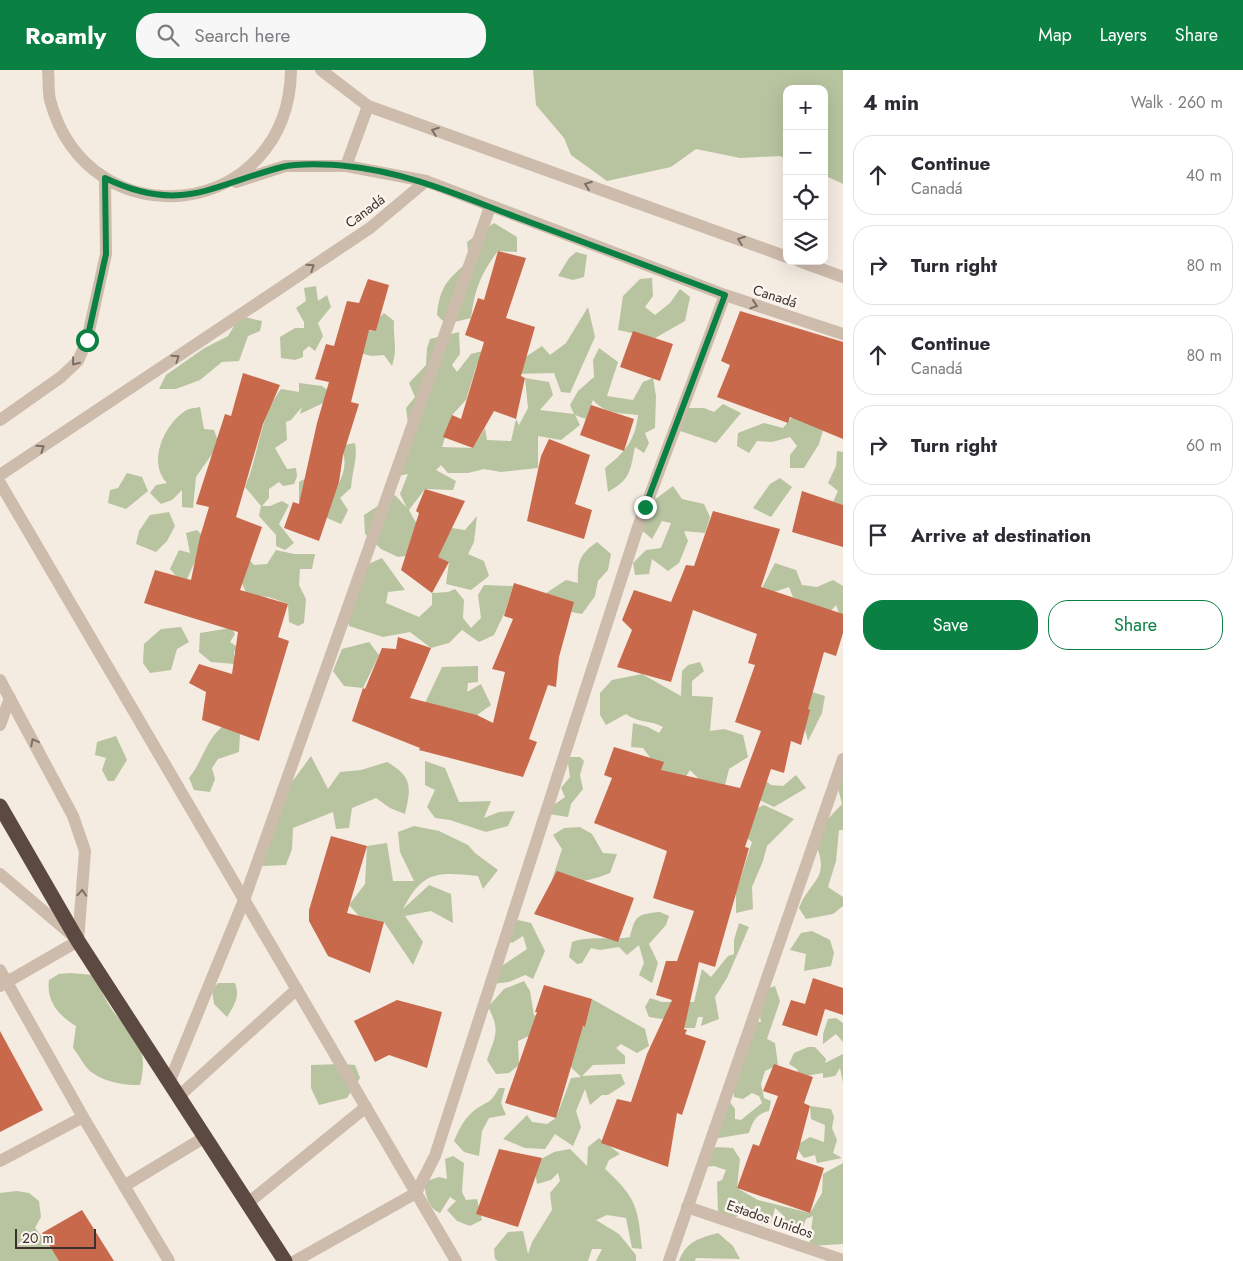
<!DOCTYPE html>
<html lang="en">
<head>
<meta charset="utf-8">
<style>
	:root { --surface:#fff; --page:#f7f7f7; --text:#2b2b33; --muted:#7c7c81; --line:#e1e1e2; --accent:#0b8043 }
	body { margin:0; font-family:Jost,sans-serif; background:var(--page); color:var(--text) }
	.controls { position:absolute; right:15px; top:15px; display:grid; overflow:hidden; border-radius:10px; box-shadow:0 5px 20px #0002 }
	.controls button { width:45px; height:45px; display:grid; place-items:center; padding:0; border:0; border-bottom:1px solid var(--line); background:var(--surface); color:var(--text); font:25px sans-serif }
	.scale { position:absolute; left:15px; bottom:12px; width:81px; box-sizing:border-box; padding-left:5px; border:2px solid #3b302b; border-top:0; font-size:14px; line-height:18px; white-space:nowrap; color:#3b302b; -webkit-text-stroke:4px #fbf5ee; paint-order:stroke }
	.stop { position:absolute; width:15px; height:15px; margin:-11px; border:4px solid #0b8043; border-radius:50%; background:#fff }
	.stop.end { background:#0b8043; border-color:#fff; box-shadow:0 1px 5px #0008 }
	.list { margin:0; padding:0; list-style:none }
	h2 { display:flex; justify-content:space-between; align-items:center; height:65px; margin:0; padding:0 20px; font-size:21px }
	h2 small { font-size:16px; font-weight:400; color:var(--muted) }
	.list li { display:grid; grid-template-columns:32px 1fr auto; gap:15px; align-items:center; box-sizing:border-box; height:80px; margin:0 10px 10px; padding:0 10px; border:1px solid var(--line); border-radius:20px }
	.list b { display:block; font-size:19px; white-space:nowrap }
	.list p { margin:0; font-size:16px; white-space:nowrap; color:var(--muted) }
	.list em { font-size:16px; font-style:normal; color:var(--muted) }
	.actions { display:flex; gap:10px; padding:15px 20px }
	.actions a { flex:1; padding:11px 0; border:1px solid var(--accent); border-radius:20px; text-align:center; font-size:18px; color:var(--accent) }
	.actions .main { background:var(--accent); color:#fff }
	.icon { flex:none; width:28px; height:28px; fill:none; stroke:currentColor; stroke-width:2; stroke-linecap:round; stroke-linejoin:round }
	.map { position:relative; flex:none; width:843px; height:1191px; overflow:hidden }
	header { display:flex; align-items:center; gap:30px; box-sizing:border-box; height:70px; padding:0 25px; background:var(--accent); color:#fff }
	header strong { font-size:24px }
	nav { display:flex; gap:28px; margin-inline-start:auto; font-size:18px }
	.search { width:350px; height:45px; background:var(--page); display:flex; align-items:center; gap:12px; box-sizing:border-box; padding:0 18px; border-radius:20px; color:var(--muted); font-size:19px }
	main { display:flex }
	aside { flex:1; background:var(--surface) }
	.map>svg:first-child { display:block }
	.green { fill:#b8c4a0 }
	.building { fill:#c8694b }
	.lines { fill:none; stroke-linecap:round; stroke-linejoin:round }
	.minor { stroke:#cdbbac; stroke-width:12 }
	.highway { stroke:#5c4a42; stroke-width:15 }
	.oneway { stroke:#7d6f65 }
	.route { stroke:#0b8043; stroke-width:6 }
	.labels { text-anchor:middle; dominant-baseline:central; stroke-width:5; stroke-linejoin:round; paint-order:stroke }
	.street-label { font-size:14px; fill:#3b302b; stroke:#fbf5ee }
</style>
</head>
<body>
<header>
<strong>Roamly</strong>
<div class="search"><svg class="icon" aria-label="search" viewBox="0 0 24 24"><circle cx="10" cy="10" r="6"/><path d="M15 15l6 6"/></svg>Search here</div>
<nav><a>Map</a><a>Layers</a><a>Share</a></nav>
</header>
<main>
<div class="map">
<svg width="843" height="1191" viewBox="0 0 843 1191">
	<rect width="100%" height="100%" fill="#f4ebe1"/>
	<!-- green -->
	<g class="green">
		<path d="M533,0H843V114L824,105V19H787V89L780,86L740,88L696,79L671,97L607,111L571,85L564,68L536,35Z"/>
		<path d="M494,153L517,167V182L498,181C480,205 475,219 471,248L446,254L437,245C440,216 447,210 469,191L467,172Z"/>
		<path d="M576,182L587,185L584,207L573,210L558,206L569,188Z"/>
		<path d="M652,208L653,226L645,237L655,245L670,233L680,219L690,227L685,251L655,268L618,260L623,226L640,209Z"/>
		<path d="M316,216L318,231L327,225L331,237L318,253L323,266L315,281L309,276L303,281V287L295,290L281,288L280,267L295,258H304V252L296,238L306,231L304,218Z"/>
		<path d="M588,237L595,267L570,323L561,322L554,303L514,304L501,291L527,286L542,276L550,285L566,273Z"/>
		<path d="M384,243L394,251C393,269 398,279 392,296L384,285L371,286L354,281L357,260L376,261L380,247Z"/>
		<path d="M240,246L262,251L260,261L248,266L239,291L222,292L200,310L176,319H159L166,305L203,279L228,266Z"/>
		<path d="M459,262L460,284L452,295L457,302L471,284L491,279L487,291L477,294L466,330L452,345L442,377L473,378L485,358L487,370L511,371L516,349L519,355L528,338L525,308L549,312L553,325L540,340L574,344L570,335L578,321L594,307L593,290L599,278L618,292L607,326L633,330L643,312L653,308L656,326L655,358L645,363L649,373L644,383L635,377C630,401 631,409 608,422L605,398C625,382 635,371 638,345C621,343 605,344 593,330L586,349L575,345L580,355L561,370L538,366V398L501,402L484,399L468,403H448L441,395L436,400L456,411L453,420L425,419L409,440C418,458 425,464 445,468L452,458L465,460L477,446L474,472L468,484L484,491L489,506L471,520L446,514L449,492L428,483L398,487L381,479L365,464L364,445L395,425L407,438L400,424L408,404L393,407L409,361L406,338L415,327L409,313L426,295L427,278L430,269Z"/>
		<path d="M299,313L322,316L336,327L300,344L302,337L291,350L286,352L287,370L275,378L287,399L296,398L297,406L294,414L283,416L279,412L269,419V428L262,436H270L282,431L289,435L279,454L294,473L285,480L276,476V465L259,446L261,436L245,417C259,385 259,348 281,319L299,322Z"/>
		<path d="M723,334L741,343L716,373L677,360L681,338H704L714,342Z"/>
		<path d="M200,337L204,359L214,360L219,374L196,407L193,438L182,437V420L172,430L161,434L150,423L156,415L167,413C147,392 164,355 185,341C189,338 196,338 200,337Z"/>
		<path d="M797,341L823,360L819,374L804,398H790V385L797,376L790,367L772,372L757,371L749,383L737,376L738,363L764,353L783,358Z"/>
		<path d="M355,373C358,388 352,402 351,418L340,428L348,440L341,454L327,448L308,423L299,434V412L308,407L336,418C344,405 349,389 339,376Z"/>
		<path d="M837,381L843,382V435L833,432L838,421L828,413L836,396Z"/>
		<path d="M127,403L142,407L148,421L126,439L108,433L110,420L118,418Z"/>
		<path d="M780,408L792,417L771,447L753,438L770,414Z"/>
		<path d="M673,416L682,429L704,434L710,447L705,463L684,461L688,471L679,493L668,501L652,489L649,504L635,505L633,493L646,480L661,478L671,453L662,451L652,469L638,457L645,437Z"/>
		<path d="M169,442L175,456L167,471L156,482L136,474L139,461L150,445Z"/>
		<path d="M197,460L211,474L245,485L254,495L267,494L276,480L294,484H315L312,499H300L299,515L306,529L304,553L298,556L289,552L288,534L269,527L247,525L241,511L197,487L187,509L176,506L170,499L179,480L190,483L186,463Z"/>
		<path d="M597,472L611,484L608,500L598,511L595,526L582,544L561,540L546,523L566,510L578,513C577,491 580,484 597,472Z"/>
		<path d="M382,488L405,520L388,522L386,533L419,547L432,535V523L448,522L455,519L464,530L463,548L471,558L481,548L478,525L484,515L513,516L505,542L494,565L479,572L462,560L449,573L431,578L410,562L383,567L349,556L346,533L359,498Z"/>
		<path d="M775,493L796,500L802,515L817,517L833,510L843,516V554L836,535L828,544L793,527L789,517L774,522L762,518Z"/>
		<path d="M181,557L189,572L177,579L171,600L150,603L143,593L144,574L161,559Z"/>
		<path d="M231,558L235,564L230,572L250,585L234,581L235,594L211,592L199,582L200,563Z"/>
		<path d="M369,572L379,585L363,618L344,616L333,601L342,579Z"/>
		<path d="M700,592L704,601L692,611V626L713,627L710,661L724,659L743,665L748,687L729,699L725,715L699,709L690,700L676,722L643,678L631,677L633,653L648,657L659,663L663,657C651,650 637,653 626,644L606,655L600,645V623L612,610L642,604L681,626L682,601L688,595Z"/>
		<path d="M478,596V612L468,613L467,622L481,614L491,635L477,645L425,633L442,597Z"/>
		<path d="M809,621L825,626L822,643L808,671L799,637Z"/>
		<path d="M222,657L240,664L239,682L218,689L212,698L215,709L210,722L194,720L189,708C202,692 206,670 222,657Z"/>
		<path d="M116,666L127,690L114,711H108L102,700L106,688L95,685L97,672Z"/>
		<path d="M311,686L328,719L340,702L361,700L387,692C413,707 411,717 405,744L390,738L376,728L352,738L349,758L336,759L333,742L293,758L292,779L286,795L263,796L262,775L268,745Z"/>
		<path d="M570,687H580L584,691L580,705L583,719L571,734L568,747L549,744L555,734L565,727L561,718L570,707L568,693Z"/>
		<path d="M425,691L445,698L459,732L491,731L484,748L499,742L515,741L508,756L486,762L450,750L435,748L427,737L435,720L425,715Z"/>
		<path d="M843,695V760H839L836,791L828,817L843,827V836L833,844L806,849L799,838C811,808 831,810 815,772L827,750L842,734L835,706Z"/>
		<path d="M796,705L806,718L774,737L753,727L761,707L771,715L783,716Z"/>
		<path d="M764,735L794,749L767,776L763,791L752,817L753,839L736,843V822L752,772L742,764L750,741Z"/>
		<path d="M414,756L439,761L468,775L475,783L498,800L483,819L478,806C438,802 423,800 403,839L429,815L451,824L453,853L431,841L405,846L423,872L413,895L384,852L359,846L349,835L365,814L367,776L387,773L393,811H414L400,782L398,762Z"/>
		<path d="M580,757L592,764L603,783L617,784L610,803C587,812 577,813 552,810L562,779L553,765L564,758Z"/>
		<path d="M660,842L669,846L666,855L649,874L658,893L652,913L639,905L644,893L639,875L627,885L619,877L600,880L591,878L582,893L577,894L569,887L572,872C591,865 610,871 630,867C635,845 638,844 660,842Z"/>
		<path d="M513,849L531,853L545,881L533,909L525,905L509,912L492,914L496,900L527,879L523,866L512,873L503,868Z"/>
		<path d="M739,853L749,857L727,908L715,927L719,949L701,956L703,947H698L695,958H679L669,950L649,947L645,937L650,928L662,932H694L702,899L711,907L728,886L734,884V870Z"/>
		<path d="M812,861L830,870L834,883L831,896L804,901L806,884L790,880L801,863Z"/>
		<path d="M70,903L93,905C102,914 99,916 104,926C121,962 153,966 140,1015C124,1016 99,1011 87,998C82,992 78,984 73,978L76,956C58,945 46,931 49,910L59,904Z"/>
		<path d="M524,911L530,921L534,945L566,956L585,957L592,929L645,959L649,976L637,983L621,974L616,978L625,986V994L593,995L582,1006L621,1004L625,1014L608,1025H602L590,1035L585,1019L576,1041L581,1057L573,1076L555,1064L545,1079L525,1078L503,1069L527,1045L532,1052L547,1054L556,1048L571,1008L581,1007L571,997L529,966L518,971L519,995L509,1003L496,1004L487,990C495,966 501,961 488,937L504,919Z"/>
		<path d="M218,913H235C240,927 235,934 227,947L214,934L212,920Z"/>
		<path d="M775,916L780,931L767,969L775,973L778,995L765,1001L761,1014L764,1028L771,1031L769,1041C756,1044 753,1051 749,1063L713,1069L729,1031L735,1039V1049L741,1050L762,1033L759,1026L752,1023L743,1029L734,1027L732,1007L754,952H761L759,942L766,919Z"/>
		<path d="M836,948L843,953V972L836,964L823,974V964L828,949Z"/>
		<path d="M808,977H815L826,989L825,993L843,984V1013L840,998L835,1006L823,1008V1003L799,1007L797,999L789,994L794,983Z"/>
		<path d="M340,994L355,995L360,1008L347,1028L319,1035L311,1018V995Z"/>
		<path d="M499,1018H505L501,1033L506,1045L489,1048L482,1061L479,1086L464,1082L454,1071C459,1059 465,1047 476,1039C490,1030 490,1034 499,1018Z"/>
		<path d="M810,1036L831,1039L834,1047L832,1058L837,1070L833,1083L842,1088L817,1093L815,1085L804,1088L795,1076L810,1067L824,1072L825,1055L811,1049Z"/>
		<path d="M599,1068L620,1084L609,1090L605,1099C637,1128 638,1138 642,1179L632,1178L626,1148L607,1145L596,1150L619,1164L636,1185V1191H596L602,1179H592L588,1191H498L495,1189L494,1179L508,1162L523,1161L528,1184L532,1172L552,1140L550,1123L560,1111L558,1103L551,1110L537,1114L534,1093L554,1082L570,1079L587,1096L588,1077Z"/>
		<path d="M717,1077L733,1078L740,1089L737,1118L758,1130L810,1143L822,1123L823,1104L843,1093V1174L809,1176L813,1146L806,1149L802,1160L786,1162L777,1152L785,1147L775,1138L771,1153L766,1156L746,1145L727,1148L718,1141L717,1112L722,1110L726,1100L714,1096L705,1097L709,1080Z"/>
		<path d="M453,1086L464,1093L462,1122L466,1130L477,1129L482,1150L470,1156L457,1151L447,1140L456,1131L450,1127L440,1143C427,1137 426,1125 424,1112L439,1107L447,1109L445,1089Z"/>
		<path d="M17,1121L29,1123L39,1131L41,1147L35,1158L62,1191H0V1123Z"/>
		<path d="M718,1163L733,1176L740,1189L696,1188L695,1191H679C686,1172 699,1168 718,1163Z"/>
	</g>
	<!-- building -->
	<g class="building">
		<path d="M498,181L526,188L506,248L535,257L521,306L525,308L516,349L494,341L473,378L443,367L452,345L461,349L484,272L465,265L478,228L484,230Z"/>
		<path d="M368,209L389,215L376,261L369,260L351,332L359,334L343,385L339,412L319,471L284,458L293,432L299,434L317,353L329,312L315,309L326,274L334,276L347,231L359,233Z"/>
		<path d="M740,241L843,272V369L790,347L788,353L717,327L730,295L721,291Z"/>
		<path d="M633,261L673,274L660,311L620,297Z"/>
		<path d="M243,303L280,315L263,354L236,447L262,457L240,520L288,534L278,567L289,571L259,671L202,650L206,622L189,613L199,594L232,604L238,562L144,533L155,500L191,510L200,467L209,437L196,434L225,344L231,346Z"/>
		<path d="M591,335L634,349L624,381L580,365Z"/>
		<path d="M549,369L590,385L575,434L592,440L584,469L527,451L541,386Z"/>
		<path d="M425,419L465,431L438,487L449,492L432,523L401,500L419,443L416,441Z"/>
		<path d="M802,421L843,435V477L792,462Z"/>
		<path d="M713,441L780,459L761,517L843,544V563L836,586L824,582L808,639L810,640L801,675L791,671L784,703L771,699L745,777L749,778L715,897L699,892L684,959L687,960L685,964L706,971L682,1045L677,1043L668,1097L601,1073L617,1029L631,1032L647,984L672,930L656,925L666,891H677L694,841L653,828L667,781L594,753L612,708L604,705L614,677L664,692L661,700L740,718L761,661L735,652L755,595L748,593L757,564L693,540L671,612L617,597L632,560L622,550L634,520L671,532L686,495L694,496Z"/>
		<path d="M514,513L574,532L559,587L556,617L548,615L529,669L537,672L523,707L419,680L420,678L352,651L363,618L365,619L382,578L396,579L398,567L431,578L410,628L477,645L493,653L505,602L492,599L513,549L504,546Z"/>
		<path d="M331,766L367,776L347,843L384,852L370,903L328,886L309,851V840Z"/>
		<path d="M557,801L634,828L618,872L534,844Z"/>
		<path d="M813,908L843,918V945L825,939L817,966L782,955L791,930L805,934Z"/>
		<path d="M544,915L592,929L585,957L583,956L556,1048L505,1033L537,942H535Z"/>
		<path d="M397,930L442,942L427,998L389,985L375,992L354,951Z"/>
		<path d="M0,961L43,1040L0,1062Z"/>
		<path d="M774,994L813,1007L804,1033L810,1036L796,1089L824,1098L810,1143L737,1118L753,1074L759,1076L778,1026L763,1021Z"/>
		<path d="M499,1079L542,1088L518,1157L476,1144Z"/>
		<path d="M82,1140L114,1191H59L42,1163Z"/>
	</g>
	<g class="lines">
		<!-- minor -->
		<g class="minor">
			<path d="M48,0C49,10 48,21 50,30C89,174 289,150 291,0"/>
			<path d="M321,0L368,36L787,187"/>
			<path d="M346,96L368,36"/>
			<path d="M236,112L285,96H346L426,111"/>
			<path d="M799,191L843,207"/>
			<path d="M0,350L61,307L78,291L87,270L106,184L105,108"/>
			<path d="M0,405L370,158L426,111L725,225L843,264"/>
			<path d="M0,413L456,1191"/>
			<path d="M0,610L73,746L85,781L78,871"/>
			<path d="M0,655L10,628"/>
			<path d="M0,804L73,866"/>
			<path d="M0,900L83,1047L169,1191"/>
			<path d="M0,916L78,871"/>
			<path d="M169,1013L244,830L490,137"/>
			<path d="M178,1027L297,919"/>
			<path d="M0,1091L83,1047"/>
			<path d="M124,1116L205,1067"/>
			<path d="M248,1133L366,1037"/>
			<path d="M687,1137L843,1190"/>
			<path d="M295,1191L416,1123L435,1086L638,457L725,225"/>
			<path d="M669,1191L843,689"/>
		</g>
		<!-- highway -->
		<path class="highway" d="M0,736L78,871L285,1191"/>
	</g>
	<!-- one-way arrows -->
	<defs><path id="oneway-chevron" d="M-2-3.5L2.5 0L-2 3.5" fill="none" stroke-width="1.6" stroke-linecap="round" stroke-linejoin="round" transform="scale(1.25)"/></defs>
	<g class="oneway">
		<use href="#oneway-chevron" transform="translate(435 61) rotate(-160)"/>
		<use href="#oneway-chevron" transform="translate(588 115) rotate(-160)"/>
		<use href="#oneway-chevron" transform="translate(741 170) rotate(-160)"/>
		<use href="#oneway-chevron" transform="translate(311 197) rotate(-34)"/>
		<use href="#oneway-chevron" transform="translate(754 235) rotate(18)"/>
		<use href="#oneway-chevron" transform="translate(176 288) rotate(-34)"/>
		<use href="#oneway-chevron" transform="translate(75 292) rotate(128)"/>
		<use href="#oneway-chevron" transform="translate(41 378) rotate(-34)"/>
		<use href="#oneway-chevron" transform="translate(34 672) rotate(-118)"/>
		<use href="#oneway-chevron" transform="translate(82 823) rotate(-86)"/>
	</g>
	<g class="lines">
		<!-- route -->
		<path class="route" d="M87,270L106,184L105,108C180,144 210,116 282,97C297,93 331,94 346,96C407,102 460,126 516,147C585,173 655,199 725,225L645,437"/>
	</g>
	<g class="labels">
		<!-- street labels -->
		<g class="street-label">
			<text transform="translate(365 141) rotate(-37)">Canadá</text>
			<text transform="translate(775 226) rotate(18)">Canadá</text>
			<text transform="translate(770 1149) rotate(19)">Estados Unidos</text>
		</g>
	</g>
</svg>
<div class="controls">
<button>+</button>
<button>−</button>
<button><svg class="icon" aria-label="locate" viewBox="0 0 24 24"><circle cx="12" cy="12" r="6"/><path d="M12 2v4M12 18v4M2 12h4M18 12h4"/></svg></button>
<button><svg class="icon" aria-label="layers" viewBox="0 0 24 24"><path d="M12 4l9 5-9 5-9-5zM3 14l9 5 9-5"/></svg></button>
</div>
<div class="scale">20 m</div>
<div class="stop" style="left:87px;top:270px"></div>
<div class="stop end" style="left:645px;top:437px"></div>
</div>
<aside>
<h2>4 min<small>Walk · 260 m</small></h2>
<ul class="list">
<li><svg class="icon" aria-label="ahead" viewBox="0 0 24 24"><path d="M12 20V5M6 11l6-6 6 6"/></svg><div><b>Continue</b><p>Canadá</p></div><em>40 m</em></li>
<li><svg class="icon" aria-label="right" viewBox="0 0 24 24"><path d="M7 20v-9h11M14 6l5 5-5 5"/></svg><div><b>Turn right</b></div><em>80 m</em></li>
<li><svg class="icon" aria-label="ahead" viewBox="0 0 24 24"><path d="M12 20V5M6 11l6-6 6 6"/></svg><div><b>Continue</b><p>Canadá</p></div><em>80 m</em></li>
<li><svg class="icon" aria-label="right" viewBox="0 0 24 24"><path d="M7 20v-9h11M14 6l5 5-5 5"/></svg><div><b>Turn right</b></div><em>60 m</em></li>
<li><svg class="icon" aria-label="arrive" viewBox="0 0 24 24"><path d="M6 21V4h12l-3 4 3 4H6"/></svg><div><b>Arrive at destination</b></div></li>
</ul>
<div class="actions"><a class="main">Save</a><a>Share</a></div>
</aside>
</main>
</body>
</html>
